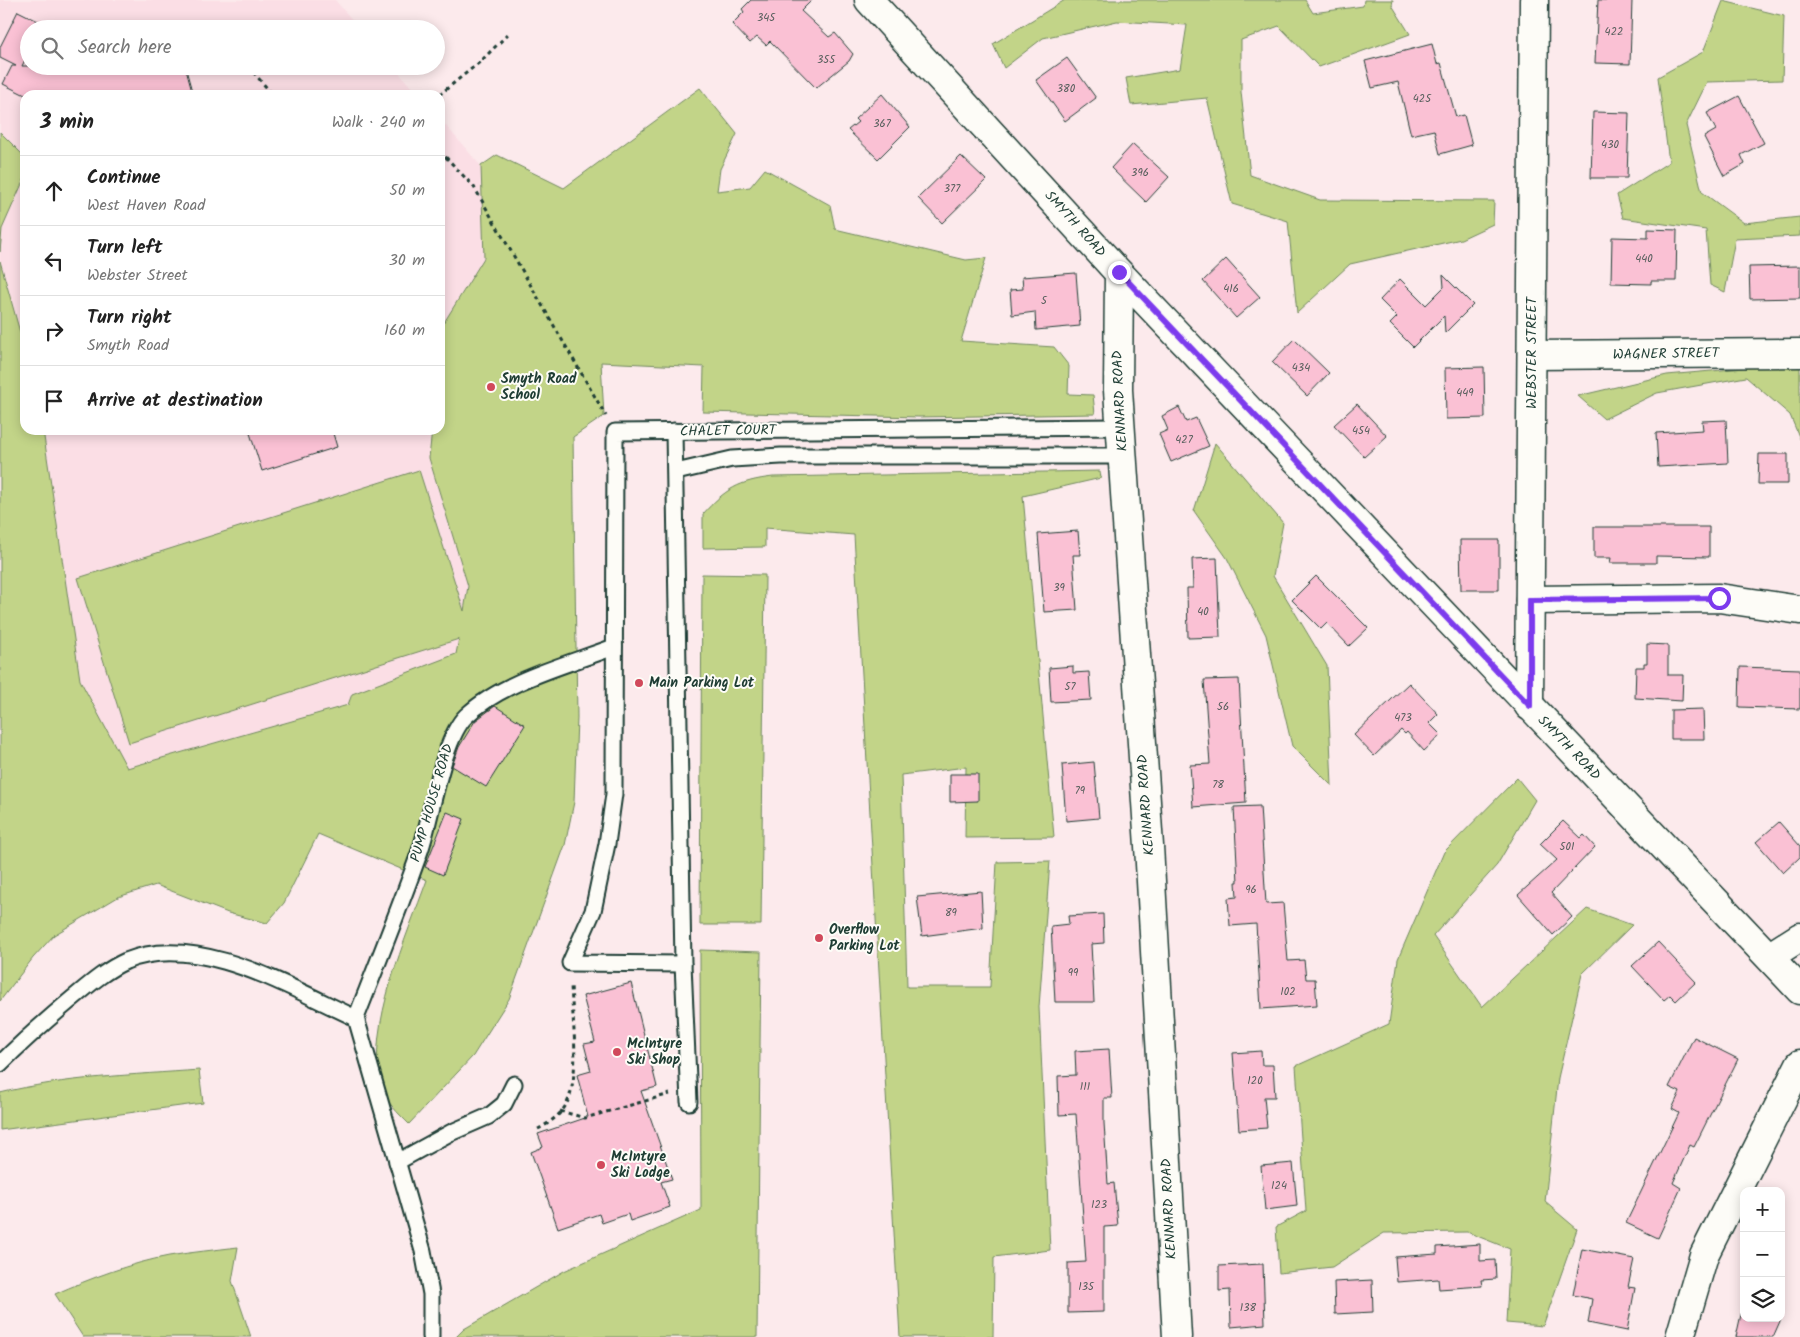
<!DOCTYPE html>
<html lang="en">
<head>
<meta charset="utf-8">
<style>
	:root { --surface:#fff; --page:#f6f6f6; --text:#222; --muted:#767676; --line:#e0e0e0 }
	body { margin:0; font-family:Kalam,sans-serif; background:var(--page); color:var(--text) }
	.controls { position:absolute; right:15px; bottom:15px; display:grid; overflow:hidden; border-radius:10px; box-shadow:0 2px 12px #0003 }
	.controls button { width:45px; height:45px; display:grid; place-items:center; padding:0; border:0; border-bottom:1px solid var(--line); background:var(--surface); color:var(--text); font:25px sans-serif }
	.stop { position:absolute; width:15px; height:15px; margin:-11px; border:4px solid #7c3aed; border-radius:50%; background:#fff }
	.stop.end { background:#7c3aed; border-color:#fff; box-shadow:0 1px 5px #0008 }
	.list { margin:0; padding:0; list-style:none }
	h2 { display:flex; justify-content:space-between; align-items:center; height:65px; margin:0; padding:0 20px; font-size:21px }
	h2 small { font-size:16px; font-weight:400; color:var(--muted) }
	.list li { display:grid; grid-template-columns:32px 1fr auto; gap:15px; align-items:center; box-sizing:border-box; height:70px; padding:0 20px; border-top:1px solid var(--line) }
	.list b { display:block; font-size:19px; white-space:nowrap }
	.list p { margin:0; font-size:16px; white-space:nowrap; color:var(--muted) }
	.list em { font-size:16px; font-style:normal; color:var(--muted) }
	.icon { flex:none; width:28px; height:28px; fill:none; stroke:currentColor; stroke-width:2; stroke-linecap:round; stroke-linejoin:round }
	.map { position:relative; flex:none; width:1800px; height:1337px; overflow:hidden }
	.search { position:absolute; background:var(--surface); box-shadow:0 2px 12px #0003; left:20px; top:20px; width:425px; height:55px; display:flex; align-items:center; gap:12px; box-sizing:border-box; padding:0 18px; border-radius:28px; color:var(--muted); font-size:19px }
	.panel { position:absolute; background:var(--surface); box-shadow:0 2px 12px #0003; left:20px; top:90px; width:425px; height:345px; border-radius:15px }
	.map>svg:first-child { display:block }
	.built { fill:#fbdee5 }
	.green { fill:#c2d488; stroke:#70885e }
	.building { fill:#fac1d4; stroke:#1f3d34 }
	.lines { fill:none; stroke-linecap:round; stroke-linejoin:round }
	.lane-casing { stroke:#1f3d34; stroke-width:19 }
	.street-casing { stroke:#1f3d34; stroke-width:31 }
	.secondary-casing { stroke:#1f3d34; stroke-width:31 }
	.path { stroke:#1f3d34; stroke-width:3; stroke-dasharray:4 4; stroke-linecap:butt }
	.lane { stroke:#fdfcf7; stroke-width:15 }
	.street { stroke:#fdfcf7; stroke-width:28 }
	.secondary { stroke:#fdfcf7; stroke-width:28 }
	.route { stroke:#7c3aed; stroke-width:6 }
	.poi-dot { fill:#d1495b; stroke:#fdfcf7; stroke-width:2 }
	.labels { text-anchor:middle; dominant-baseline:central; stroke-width:4; stroke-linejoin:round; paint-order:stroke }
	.number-label { font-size:11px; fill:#565e5c }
	.street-label { font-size:14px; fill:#1f3d34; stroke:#fdfcf7 }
	.poi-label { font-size:14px; font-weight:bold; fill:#1f3d34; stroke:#fdfcf7; text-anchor:start }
</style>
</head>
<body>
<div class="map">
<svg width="1800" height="1337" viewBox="0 0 1800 1337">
	<rect width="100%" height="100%" fill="#fceaec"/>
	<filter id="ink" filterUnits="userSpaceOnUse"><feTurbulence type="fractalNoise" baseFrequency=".02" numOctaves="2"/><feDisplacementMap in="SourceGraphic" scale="10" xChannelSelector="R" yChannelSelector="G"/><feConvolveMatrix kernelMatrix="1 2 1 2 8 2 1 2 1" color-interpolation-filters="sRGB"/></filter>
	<g filter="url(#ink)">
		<!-- built -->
		<path class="built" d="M0,0H335L360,29H29V66H393L418,95H25V430H440V119L549,244L530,652L0,805Z"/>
		<!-- green -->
		<g class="green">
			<path d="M1065,0H1305L1313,13L1363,6L1364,0H1393L1392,5L1410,34L1319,67L1279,26L1241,40V92L1250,175L1320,200L1494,201L1493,224L1461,239L1350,264L1297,313L1288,221L1232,204L1207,98L1131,105L1126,78L1180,69L1187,25L1117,21L1043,38L1004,68L993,44Z"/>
			<path d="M1723,1L1784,16L1782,80L1707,82L1686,125L1702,192L1744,223L1800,217V236L1735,239L1725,292L1710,285L1706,230L1623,218L1617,195L1669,162L1658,77L1703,52Z"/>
			<path d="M700,88L737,134L720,169L717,191L750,187L765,169L830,205L835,229L966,260L986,258L961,341L1054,347L1069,366L1068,394L1093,395L1095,414L919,417L703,412L704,367L601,362L604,416L573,437L577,718L574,802L565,845L509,999L473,1056L409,1124C399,1114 385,1101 381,1087C365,1028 407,936 427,880L318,834L284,903L267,923L228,913L156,885L118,897L54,935L33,958L0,1001V261L25,350V430H43L80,680L127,768L348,705L352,694L456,654L459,639L129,743L78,578L419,470L464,611L468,586L429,458L432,430H440V329L484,258L481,166L497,155L564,188Z"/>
			<path d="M0,132L25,157V177L2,229L0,252Z"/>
			<path d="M1800,363V439L1790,415L1746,377L1657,393L1604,419L1578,396L1667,375Z"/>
			<path d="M1215,443L1283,523L1273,576L1327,666L1332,786L1292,746L1266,635L1227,558L1194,511Z"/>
			<path d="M1100,471L1101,478L1023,496L1054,837L965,838L966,767L901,775L907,987H990L997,862L1050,861L1039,1007L1050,1250L994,1257L993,1337H900L854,535L765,528V547L703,548V514C725,489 739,481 773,477Z"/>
			<path d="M702,574L765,575L761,925H700Z"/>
			<path d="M1517,778L1535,800L1497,865L1433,936L1482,1007L1587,909L1632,925L1582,974L1558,1078L1545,1202L1577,1229L1543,1326L1506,1323L1510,1249L1467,1232L1384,1233L1332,1267L1279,1273L1276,1227L1306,1211L1296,1066L1389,1024L1398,959L1444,852Z"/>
			<path d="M700,950L761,952L757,1337H456L464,1329L564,1271L701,1210Z"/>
			<path d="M199,1070L203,1103L0,1130V1093C65,1077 133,1075 199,1070Z"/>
			<path d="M238,1247L232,1281L251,1337H83L55,1294C91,1278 131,1263 169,1256C192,1252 215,1250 238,1247Z"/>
		</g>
		<!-- building -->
		<g class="building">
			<path d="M751,0H812L801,11L829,37L835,33L853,54L849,61L816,88L770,41L766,45L757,37L750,43L732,24L744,12L742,9Z"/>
			<path d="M1598,0H1632L1630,64L1595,63Z"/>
			<path d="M18,11L44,24L41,29H29V52L22,66H185L193,95H25L3,84L12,66H16L0,58V47Z"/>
			<path d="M1432,44L1437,64L1441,63L1456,117L1464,115L1472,145L1440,154L1434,130L1411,135L1398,82L1372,88L1365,61Z"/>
			<path d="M1067,58L1096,98L1065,121L1036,80Z"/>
			<path d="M882,94L910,127L878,159L848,130L858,122L855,119Z"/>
			<path d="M1739,96L1764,143L1741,155L1745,164L1724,176L1704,137L1716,130L1707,113Z"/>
			<path d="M1593,112L1629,113L1627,178H1591Z"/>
			<path d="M1133,144L1169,177L1146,202L1111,168Z"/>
			<path d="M961,156L986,180L942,223L918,198Z"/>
			<path d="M1648,229L1677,230L1676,281H1651V284L1611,283L1612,237L1648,238Z"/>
			<path d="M1226,259L1260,297L1236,318L1203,281Z"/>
			<path d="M1800,266V298L1750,299L1749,267Z"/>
			<path d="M1076,273L1080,326L1036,330L1035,312L1012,315L1010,290L1023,289L1022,277Z"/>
			<path d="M1443,275L1473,305L1445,333L1444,316L1413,347L1390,324L1397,317L1380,300L1400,279L1426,305L1444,287Z"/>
			<path d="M1294,339L1329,373L1307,396L1272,362Z"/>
			<path d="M1484,367L1485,418L1446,419L1445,368Z"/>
			<path d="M1357,404L1387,436L1364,457L1334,425Z"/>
			<path d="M1179,407L1186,422L1196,418L1209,446L1171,462L1159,434L1168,430L1162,416Z"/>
			<path d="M1726,420L1728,463L1658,467L1656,433L1703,430L1702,421Z"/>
			<path d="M249,430H332L337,447L262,471Z"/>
			<path d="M1759,454H1788V484H1758Z"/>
			<path d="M1594,527H1709V557L1656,556V563H1610L1611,558H1594Z"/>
			<path d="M1078,531L1080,555H1073L1077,610L1044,612L1038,534Z"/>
			<path d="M1460,540H1499V590H1461Z"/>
			<path d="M1217,558L1220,637L1188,638L1187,588H1193L1192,559Z"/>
			<path d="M1316,576L1368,628L1349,646L1327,623L1321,629L1292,600Z"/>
			<path d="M1647,644L1668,645V675H1683L1682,701L1635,698L1636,667H1644V663H1647Z"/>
			<path d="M1073,666V673L1089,672L1091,700L1051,702L1049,668Z"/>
			<path d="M1740,667L1800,669V709L1739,707Z"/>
			<path d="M1239,679L1246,803L1193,807L1190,765L1210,764L1204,680Z"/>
			<path d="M1409,683L1438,714L1429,723L1441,735L1424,751L1407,732L1405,734L1401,730L1374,756L1354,735Z"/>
			<path d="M495,706L525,725L486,787L452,766L459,747L475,721Z"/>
			<path d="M1703,709L1704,739H1671V710Z"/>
			<path d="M1094,762L1099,818L1066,821L1062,765Z"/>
			<path d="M950,774H978V801L950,802Z"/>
			<path d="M1260,806L1266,904L1283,903L1288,961L1304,960L1306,979H1315L1317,1005L1261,1009L1256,924L1230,926L1228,898L1237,897L1236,882H1238L1234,807Z"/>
			<path d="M447,812L464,819L443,875L425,867Z"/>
			<path d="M1563,821L1581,838L1584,835L1595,847L1551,893L1572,917L1553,935L1518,895L1557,860L1540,844Z"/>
			<path d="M1779,822L1800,846V857L1783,873L1756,842Z"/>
			<path d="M981,891L983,928L922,936L917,897Z"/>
			<path d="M1103,914L1104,943L1091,944L1094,1002H1055L1051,926L1069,924L1068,916Z"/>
			<path d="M1658,942L1696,982L1676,1001L1670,995L1664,1000L1632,966Z"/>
			<path d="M631,983L657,1087L641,1091L672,1179L661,1182L670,1207L630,1221L628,1214L602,1223L599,1214L558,1228L531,1152L543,1147L538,1134L588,1117L577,1075L591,1071L584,1044L595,1042L583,996Z"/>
			<path d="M1694,1037L1738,1059L1694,1147L1690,1145L1673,1183L1681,1188L1658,1238L1626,1223L1679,1113L1672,1109L1680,1092L1669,1087Z"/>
			<path d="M1109,1049L1112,1098H1104V1123L1108,1184L1114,1183L1118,1226L1104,1227V1312L1068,1313V1263L1086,1262L1076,1114L1059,1115L1058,1076L1076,1075L1075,1051Z"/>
			<path d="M1261,1051L1262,1065H1273L1275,1097H1264L1267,1128L1239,1130L1233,1053Z"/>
			<path d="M1293,1163L1297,1206L1265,1210L1261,1166Z"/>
			<path d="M1480,1244V1261L1495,1260L1496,1279L1481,1280L1482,1286L1439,1289L1438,1279L1397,1282L1395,1257L1437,1254V1247Z"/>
			<path d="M1582,1249L1634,1259L1628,1287L1635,1288L1627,1331L1588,1323L1592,1299L1573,1295Z"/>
			<path d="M1263,1264L1265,1324L1231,1327L1230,1290L1219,1291V1266Z"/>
			<path d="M1372,1280L1373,1312L1335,1314L1334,1282Z"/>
			<path d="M1742,1310L1744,1318L1781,1319L1773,1337H1736Z"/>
		</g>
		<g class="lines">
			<!-- lane casing -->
			<g class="lane-casing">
				<g id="lane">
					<path d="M674,431L683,964L689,1102"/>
					<path d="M676,472L732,459L781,456H1123"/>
					<path d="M683,964L570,963L593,911L607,844L614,794L615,432L1120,427"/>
					<path d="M356,1018C378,962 401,905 421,848C432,814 443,738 466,716C503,681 566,665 614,647"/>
					<path d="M0,1064C23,1041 48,1019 73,998C90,984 106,970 126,961C197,931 292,989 356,1018L423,1251L431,1294V1337"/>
					<path d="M397,1162L450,1133L489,1116L504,1104L514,1084"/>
				</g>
			</g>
			<!-- street casing -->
			<g class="street-casing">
				<g id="street">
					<path d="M1119,273L1118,390L1149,846L1177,1337"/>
					<path d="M1532,355L1800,353"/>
					<path d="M1530,600L1719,598L1800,610"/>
					<path d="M1770,956L1800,937"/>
					<path d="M1680,1337L1704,1255L1800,1064"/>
				</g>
			</g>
			<!-- secondary casing -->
			<g class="secondary-casing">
				<g id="secondary">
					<path d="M869,0L1119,273L1800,990"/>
					<path d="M1529,706L1534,0"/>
				</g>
			</g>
			<!-- path -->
			<g class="path">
				<path d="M211,24L215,29"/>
				<path d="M248,66L273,95"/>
				<path d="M439,95L480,62L510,32"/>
				<path d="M440,151L474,187L606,416"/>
				<path d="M560,1111L585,1118L670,1094"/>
				<path d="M538,1129C548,1124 562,1114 567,1103C581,1072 572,1018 571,984"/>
			</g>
			<!-- lane -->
			<use href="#lane" class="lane"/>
			<!-- street -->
			<use href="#street" class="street"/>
			<!-- secondary -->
			<use href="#secondary" class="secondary"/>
		</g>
	</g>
	<g class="lines" filter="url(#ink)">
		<!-- route -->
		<path class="route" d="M1119,272L1530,706V600L1719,598"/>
	</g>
	<!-- markers -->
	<g class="poi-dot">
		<circle cx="491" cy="387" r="5"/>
		<circle cx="639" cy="683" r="5"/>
		<circle cx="819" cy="938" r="5"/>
		<circle cx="617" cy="1052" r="5"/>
		<circle cx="601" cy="1165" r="5"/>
	</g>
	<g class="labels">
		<!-- number labels -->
		<g class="number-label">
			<text x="766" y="18">345</text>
			<text x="1614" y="32">422</text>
			<text x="826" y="60">355</text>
			<text x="1066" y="89">380</text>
			<text x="1422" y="99">425</text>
			<text x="882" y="124">367</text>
			<text x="1610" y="145">430</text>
			<text x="1140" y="173">396</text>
			<text x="952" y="189">377</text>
			<text x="1644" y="259">440</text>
			<text x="1231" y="289">416</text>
			<text x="1044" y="301">5</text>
			<text x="1301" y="368">434</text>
			<text x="1465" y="393">449</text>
			<text x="1361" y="431">454</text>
			<text x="1184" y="440">427</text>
			<text x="1059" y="588">39</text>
			<text x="1203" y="612">40</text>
			<text x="1070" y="687">57</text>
			<text x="1223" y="707">56</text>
			<text x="1403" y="718">473</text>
			<text x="1218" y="785">78</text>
			<text x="1080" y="791">79</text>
			<text x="1567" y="847">501</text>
			<text x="1251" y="890">96</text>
			<text x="951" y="913">89</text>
			<text x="1073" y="973">99</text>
			<text x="1288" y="992">102</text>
			<text x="1255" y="1081">120</text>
			<text x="1085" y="1087">111</text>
			<text x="1279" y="1186">124</text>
			<text x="1099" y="1205">123</text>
			<text x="1086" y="1287">135</text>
			<text x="1248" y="1308">138</text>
		</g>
		<!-- street labels -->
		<g class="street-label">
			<text transform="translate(1075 224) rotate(48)">SMYTH ROAD</text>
			<text transform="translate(1532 353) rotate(-90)">WEBSTER STREET</text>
			<text transform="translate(1666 354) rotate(-1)">WAGNER STREET</text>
			<text transform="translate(1120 401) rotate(-93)">KENNARD ROAD</text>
			<text transform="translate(728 431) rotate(-1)">CHALET COURT</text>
			<text transform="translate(1569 748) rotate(46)">SMYTH ROAD</text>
			<text transform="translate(432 803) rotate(-74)">PUMP HOUSE ROAD</text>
			<text transform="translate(1146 805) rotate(-94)">KENNARD ROAD</text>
			<text transform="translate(1169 1209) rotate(-93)">KENNARD ROAD</text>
		</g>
		<!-- poi labels -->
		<g class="poi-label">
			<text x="501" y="379">Smyth Road<tspan x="501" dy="16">School</tspan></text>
			<text x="649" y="683">Main Parking Lot</text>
			<text x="829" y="930">Overflow<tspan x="829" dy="16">Parking Lot</tspan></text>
			<text x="627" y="1044">McIntyre<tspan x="627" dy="16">Ski Shop</tspan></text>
			<text x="611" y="1157">McIntyre<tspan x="611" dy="16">Ski Lodge</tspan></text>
		</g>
	</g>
</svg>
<div class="controls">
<button>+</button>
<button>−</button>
<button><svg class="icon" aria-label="layers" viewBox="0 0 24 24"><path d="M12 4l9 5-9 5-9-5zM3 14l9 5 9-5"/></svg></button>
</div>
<div class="stop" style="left:1719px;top:598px"></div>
<div class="stop end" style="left:1119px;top:272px"></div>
<div class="search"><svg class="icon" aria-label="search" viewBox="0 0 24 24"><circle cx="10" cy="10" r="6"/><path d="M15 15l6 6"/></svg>Search here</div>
<section class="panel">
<h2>3 min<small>Walk · 240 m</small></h2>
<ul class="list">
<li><svg class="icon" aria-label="ahead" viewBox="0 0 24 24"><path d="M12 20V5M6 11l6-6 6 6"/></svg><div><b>Continue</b><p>West Haven Road</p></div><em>50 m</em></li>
<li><svg class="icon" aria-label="left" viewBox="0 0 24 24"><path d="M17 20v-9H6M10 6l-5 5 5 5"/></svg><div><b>Turn left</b><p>Webster Street</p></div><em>30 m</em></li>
<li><svg class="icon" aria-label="right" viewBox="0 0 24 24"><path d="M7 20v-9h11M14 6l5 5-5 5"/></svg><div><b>Turn right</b><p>Smyth Road</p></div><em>160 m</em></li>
<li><svg class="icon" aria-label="arrive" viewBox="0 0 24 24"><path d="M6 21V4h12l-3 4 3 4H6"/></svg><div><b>Arrive at destination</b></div></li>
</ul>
</section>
</div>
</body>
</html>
